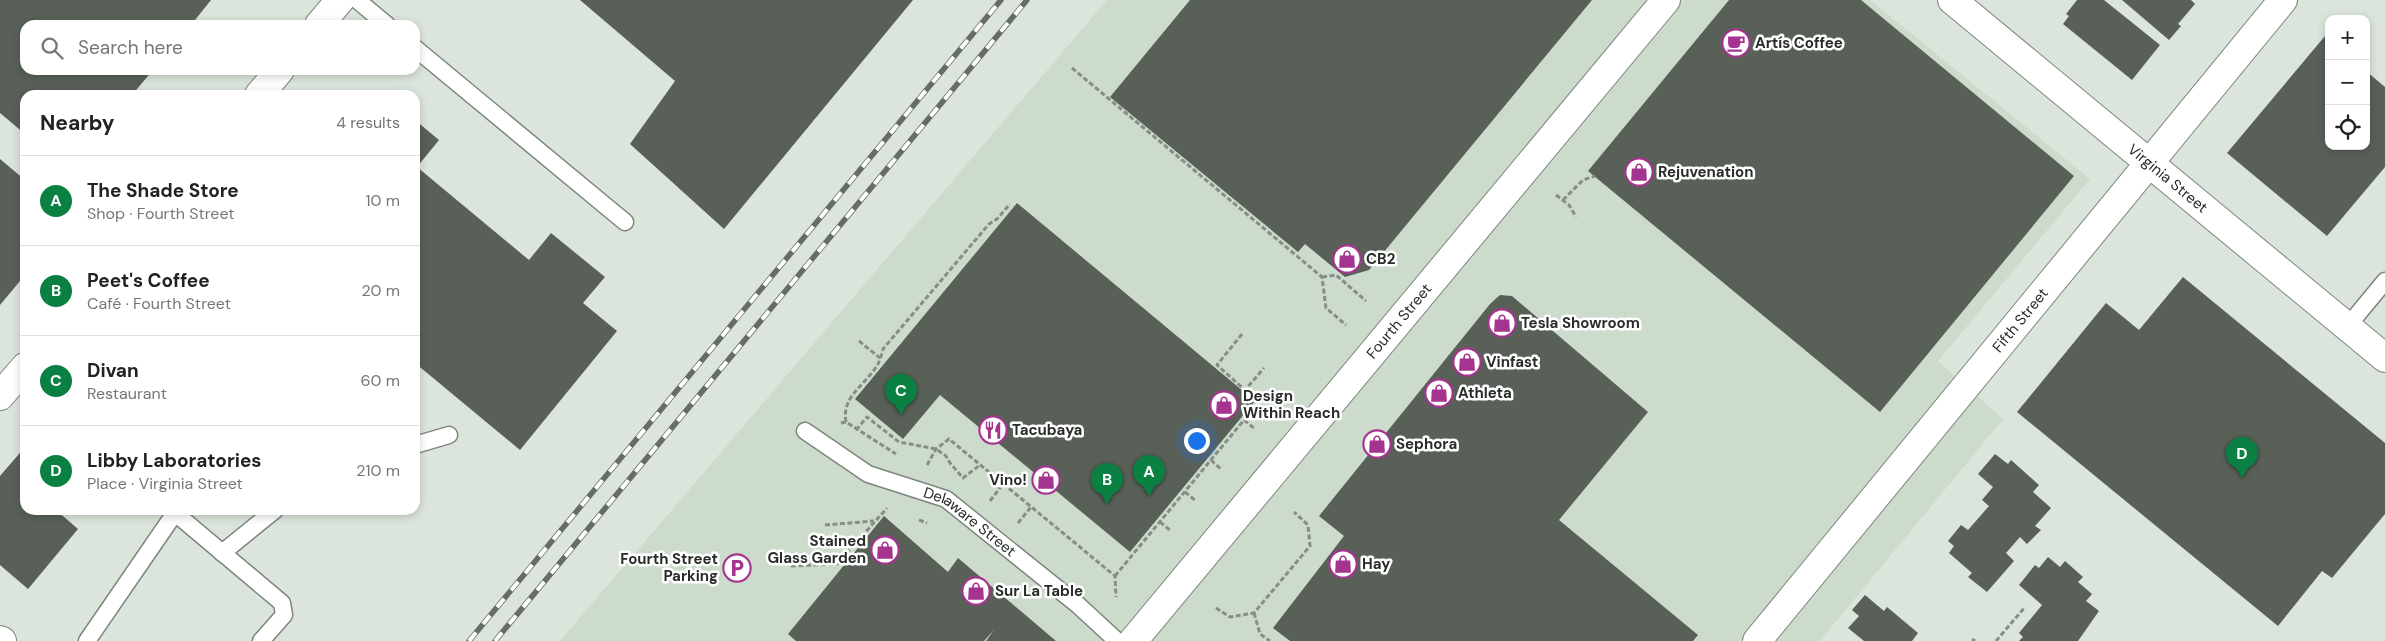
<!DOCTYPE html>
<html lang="en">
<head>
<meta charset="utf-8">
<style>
	:root { --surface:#fff; --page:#f6f6f6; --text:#222; --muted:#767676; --line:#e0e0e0; --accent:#0b8043 }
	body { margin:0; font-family:"DM Sans",sans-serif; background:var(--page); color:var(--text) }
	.controls { position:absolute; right:15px; top:15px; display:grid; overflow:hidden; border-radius:10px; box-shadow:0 2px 8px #0003 }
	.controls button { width:45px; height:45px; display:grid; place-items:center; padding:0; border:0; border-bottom:1px solid var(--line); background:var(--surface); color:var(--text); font:25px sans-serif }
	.you { position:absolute; left:1196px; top:440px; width:18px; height:18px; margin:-12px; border:4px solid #fff; border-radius:50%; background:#1a73e8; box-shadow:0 0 0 8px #1a73e833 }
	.badge { display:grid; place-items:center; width:32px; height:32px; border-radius:50%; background:var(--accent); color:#fff; font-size:16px; font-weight:700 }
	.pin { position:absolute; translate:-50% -41px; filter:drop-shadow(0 1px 2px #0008) }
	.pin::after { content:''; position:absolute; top:26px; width:18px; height:15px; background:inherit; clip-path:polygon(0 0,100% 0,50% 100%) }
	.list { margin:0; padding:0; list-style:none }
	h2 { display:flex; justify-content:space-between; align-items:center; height:65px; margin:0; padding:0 20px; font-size:21px }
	h2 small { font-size:16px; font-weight:400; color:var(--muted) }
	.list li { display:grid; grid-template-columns:32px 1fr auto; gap:15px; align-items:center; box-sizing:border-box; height:90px; padding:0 20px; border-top:1px solid var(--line) }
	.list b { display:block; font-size:19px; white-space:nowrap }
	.list p { margin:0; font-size:16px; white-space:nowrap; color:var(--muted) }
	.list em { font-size:16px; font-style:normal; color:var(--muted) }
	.icon { flex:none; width:28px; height:28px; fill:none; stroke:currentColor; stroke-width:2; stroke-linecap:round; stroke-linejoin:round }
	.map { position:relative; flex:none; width:2385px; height:641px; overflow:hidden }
	.search { position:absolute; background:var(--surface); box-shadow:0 2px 8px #0003; left:20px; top:20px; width:400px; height:55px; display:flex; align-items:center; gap:12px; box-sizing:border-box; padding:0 18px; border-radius:15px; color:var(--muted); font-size:19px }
	.panel { position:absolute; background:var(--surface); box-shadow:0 2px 8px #0003; left:20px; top:90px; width:400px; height:425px; border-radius:15px }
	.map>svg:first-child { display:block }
	.built { fill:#ccdbcc }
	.building { fill:#586058 }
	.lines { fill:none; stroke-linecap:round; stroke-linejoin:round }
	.lane-casing { stroke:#7d867d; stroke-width:19 }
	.street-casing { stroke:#7d867d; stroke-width:30 }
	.secondary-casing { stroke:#7d867d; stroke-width:30 }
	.path { stroke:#878d87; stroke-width:3; stroke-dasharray:5 2.5; stroke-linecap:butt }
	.lane { stroke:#fff; stroke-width:16 }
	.street { stroke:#fff; stroke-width:28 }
	.secondary { stroke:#fff; stroke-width:28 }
	.rail-casing { stroke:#666c66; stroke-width:5.5 }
	.rail { stroke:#fff; stroke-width:4; stroke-dasharray:11; stroke-linecap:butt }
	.labels { text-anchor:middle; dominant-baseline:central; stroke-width:5; stroke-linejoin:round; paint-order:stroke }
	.poi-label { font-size:15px; font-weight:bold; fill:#292d29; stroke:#fff; text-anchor:start }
	.street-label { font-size:15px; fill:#292d29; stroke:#fff }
</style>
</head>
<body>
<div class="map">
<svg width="2385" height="641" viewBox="0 0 2385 641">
	<rect width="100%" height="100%" fill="#dce5dc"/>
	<!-- built -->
	<path class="built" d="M1107,0H1870L2090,179L1938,361L2003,419L1820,641H560Z"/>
	<!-- building -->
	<g class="building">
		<path d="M0,0H211L191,25H25V70H153L132,95H25V134L0,113Z"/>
		<path d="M580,0H913L724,229L630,144L675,81Z"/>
		<path d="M1190,0H1592L1369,270L1345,277L1305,244L1298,252L1110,97Z"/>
		<path d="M1729,0H1861L2074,176L1880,412L1588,171Z"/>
		<path d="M2077,0H2104L2160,45L2132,80L2063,24L2069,16L2066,14Z"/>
		<path d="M2122,0H2191L2195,4L2178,24L2181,26L2169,40Z"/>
		<path d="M2325,36L2329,39V146H2366V71L2385,87V167L2327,236L2227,153Z"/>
		<path d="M415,120L439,140L417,167L529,260L551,233L605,277L583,303L617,331L520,450L415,363Z"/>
		<path d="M0,159L25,180V275L0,305Z"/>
		<path d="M1017,203L1255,401L1130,552L940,395L903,439L855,399Z"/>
		<path d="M2183,277L2385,443V514L2332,578L2322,571L2278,626L2017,412L2106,303L2139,330Z"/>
		<path d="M1500,295L1512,296L1648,412L1559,520L1698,635L1693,641H1290L1273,628L1344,536L1319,516L1490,304Z"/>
		<path d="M25,447V510H56L78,529L28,589L0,565V476Z"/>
		<path d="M1995,454L2008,464L2011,460L2039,485L2033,492L2051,508L2035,526L2041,530L2027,544L2020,537L2006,553L2014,561L1987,592L1968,577L1972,573L1949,553L1954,546L1948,541L1961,525L1968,530L1989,506L1982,500L1993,487L1978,474Z"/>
		<path d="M884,516L948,572L958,558L1056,641H986L994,630L984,641H796L788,634Z"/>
		<path d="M2048,557L2060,567L2065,561L2083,577L2078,582L2092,594L2086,601L2099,611L2078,641H2019L2023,637L2019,633L2042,605L2019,585L2035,565L2039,568Z"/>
		<path d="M1865,595L1884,611L1887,607L1918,633L1912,641H1864L1848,628L1859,616L1852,610Z"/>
	</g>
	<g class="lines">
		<!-- lane casing -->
		<g class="lane-casing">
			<g id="lane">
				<path d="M357,0L387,25"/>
				<path d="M415,48L625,222"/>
				<path d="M2347,327L2385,281"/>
				<path id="s1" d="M805,431L868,474L946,499L1078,605L1117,641"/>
				<path d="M415,445L449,435"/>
				<path d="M175,513L282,603L284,615L261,641"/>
				<path d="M222,553L275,510"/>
				<path d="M87,641L177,510"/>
			</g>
		</g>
		<!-- street casing -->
		<g class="street-casing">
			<g id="street">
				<path id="s2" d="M1952,0L2385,358"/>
				<path d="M319,25L340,0"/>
				<path d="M259,95L280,70"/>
				<path d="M0,396L25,367"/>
				<path id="s3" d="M1133,641L1666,0"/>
				<path id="s4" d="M1757,641L2283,0"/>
			</g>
		</g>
		<!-- secondary casing -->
		<g class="secondary-casing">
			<path id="secondary" d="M0,640L2,641"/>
		</g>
		<!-- path -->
		<g class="path">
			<path d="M1072,68L1322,277L1326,308L1346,325"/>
			<path d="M1556,195L1569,205L1576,217"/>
			<path d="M1563,200L1583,180L1595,176"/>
			<path d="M1322,277L1336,275L1366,301"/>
			<path d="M1242,334L1217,365L1245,390L1264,368"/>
			<path d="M859,341L880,358"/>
			<path d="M846,422C841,396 866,385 878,364C880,360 882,354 883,349L989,224L997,219L1010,204"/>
			<path d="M841,423L846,422L896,454"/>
			<path d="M856,430L867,417L899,442L936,449L946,456L950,463L963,478L980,465"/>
			<path d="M1211,460L1222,470"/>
			<path d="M927,465L936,449L949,439L1115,576L1116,597"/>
			<path d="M1185,492L1196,501"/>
			<path d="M990,501L1003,484"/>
			<path d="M919,520L927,523"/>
			<path d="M1160,522L1171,531"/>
			<path d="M1018,523L1031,507"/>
			<path d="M825,525L874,521"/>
			<path d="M791,566L837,564L887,508"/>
			<path d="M1115,576L1244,420L1255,429"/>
			<path d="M1216,608L1230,617L1254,613L1310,546L1308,525L1294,512"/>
			<path d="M1254,613L1260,634L1270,641"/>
			<path d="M1972,639L1975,641"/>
			<path d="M1996,641L2025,607"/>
		</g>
		<!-- lane -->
		<use href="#lane" class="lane"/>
		<!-- street -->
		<use href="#street" class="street"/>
		<!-- secondary -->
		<use href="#secondary" class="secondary"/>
		<!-- rail casing -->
		<g class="rail-casing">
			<g id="rail">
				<path d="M469,641L1001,0"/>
				<path d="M495,641L1027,0"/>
			</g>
		</g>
		<!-- rail -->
		<use href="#rail" class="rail"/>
	</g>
	<!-- icons -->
	<defs>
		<g id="cafe-ring" transform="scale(1.4375)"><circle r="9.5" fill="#fff" stroke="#a53490" stroke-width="1.5"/><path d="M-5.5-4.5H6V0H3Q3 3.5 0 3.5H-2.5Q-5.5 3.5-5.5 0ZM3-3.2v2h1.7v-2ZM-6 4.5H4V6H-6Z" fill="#a53490"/></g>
		<g id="shop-ring" transform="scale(1.4375)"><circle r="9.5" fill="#fff" stroke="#a53490" stroke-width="1.5"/><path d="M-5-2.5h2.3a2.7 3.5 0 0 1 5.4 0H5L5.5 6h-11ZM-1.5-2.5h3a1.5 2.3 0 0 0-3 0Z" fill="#a53490"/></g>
		<g id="restaurant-ring" transform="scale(1.4375)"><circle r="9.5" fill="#fff" stroke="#a53490" stroke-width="1.5"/><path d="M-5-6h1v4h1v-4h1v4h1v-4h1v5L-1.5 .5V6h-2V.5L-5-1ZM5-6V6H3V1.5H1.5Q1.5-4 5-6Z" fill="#a53490"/></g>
		<g id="parking-ring" transform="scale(1.4375)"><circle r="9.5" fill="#fff" stroke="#a53490" stroke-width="1.5"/><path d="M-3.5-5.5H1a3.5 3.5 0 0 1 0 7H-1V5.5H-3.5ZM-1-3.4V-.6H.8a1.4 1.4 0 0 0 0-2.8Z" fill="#a53490"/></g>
	</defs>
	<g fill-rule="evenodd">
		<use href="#cafe-ring" x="1736" y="43"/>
		<use href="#shop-ring" x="1639" y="172"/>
		<use href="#shop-ring" x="1347" y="259"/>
		<use href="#shop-ring" x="1502" y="323"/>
		<use href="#shop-ring" x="1467" y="362"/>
		<use href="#shop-ring" x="1439" y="393"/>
		<use href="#shop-ring" x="1224" y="405"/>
		<use href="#restaurant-ring" x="993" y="430"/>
		<use href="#shop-ring" x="1377" y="444"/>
		<use href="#shop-ring" x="1046" y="480"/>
		<use href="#shop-ring" x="885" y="550"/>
		<use href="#shop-ring" x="1343" y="564"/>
		<use href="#parking-ring" x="737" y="568"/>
		<use href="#shop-ring" x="976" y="591"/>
	</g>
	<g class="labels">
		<!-- poi labels -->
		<g class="poi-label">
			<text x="1755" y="43">Artís Coffee</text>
			<text x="1658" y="172">Rejuvenation</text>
			<text x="1366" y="259">CB2</text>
			<text x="1521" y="323">Tesla Showroom</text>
			<text x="1486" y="362">Vinfast</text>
			<text x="1458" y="393">Athleta</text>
			<text x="1243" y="396">Design<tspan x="1243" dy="17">Within Reach</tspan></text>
			<text x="1012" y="430">Tacubaya</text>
			<text x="1396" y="444">Sephora</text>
			<text x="1027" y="480" text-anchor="end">Vino!</text>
			<text x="866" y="541" text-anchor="end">Stained<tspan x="866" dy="17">Glass Garden</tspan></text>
			<text x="718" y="559" text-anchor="end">Fourth Street<tspan x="718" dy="17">Parking</tspan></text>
			<text x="1362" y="564">Hay</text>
			<text x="995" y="591">Sur La Table</text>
		</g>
		<!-- street labels -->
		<g class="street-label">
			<text stroke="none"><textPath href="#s2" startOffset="280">Virginia Street</textPath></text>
			<text stroke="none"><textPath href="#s3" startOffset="416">Fourth Street</textPath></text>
			<text stroke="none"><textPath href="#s4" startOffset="415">Fifth Street</textPath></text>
			<text stroke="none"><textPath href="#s1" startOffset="190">Delaware Street</textPath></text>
		</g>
	</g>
</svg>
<div class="controls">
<button>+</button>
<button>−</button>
<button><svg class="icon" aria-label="locate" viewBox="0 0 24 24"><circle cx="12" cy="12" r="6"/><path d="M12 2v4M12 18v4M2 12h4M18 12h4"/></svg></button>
</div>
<div class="you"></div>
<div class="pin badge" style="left:1149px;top:496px">A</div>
<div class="pin badge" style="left:1107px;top:504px">B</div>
<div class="pin badge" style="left:901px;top:415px">C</div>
<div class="pin badge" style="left:2242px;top:478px">D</div>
<div class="search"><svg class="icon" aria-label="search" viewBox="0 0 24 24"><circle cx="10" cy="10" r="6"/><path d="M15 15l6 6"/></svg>Search here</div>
<section class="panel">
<h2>Nearby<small>4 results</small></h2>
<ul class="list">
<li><span class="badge">A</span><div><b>The Shade Store</b><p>Shop · Fourth Street</p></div><em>10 m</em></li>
<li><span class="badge">B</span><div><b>Peet's Coffee</b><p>Café · Fourth Street</p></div><em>20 m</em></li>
<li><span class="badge">C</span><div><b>Divan</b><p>Restaurant</p></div><em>60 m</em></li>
<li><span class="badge">D</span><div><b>Libby Laboratories</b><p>Place · Virginia Street</p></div><em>210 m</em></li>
</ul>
</section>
</div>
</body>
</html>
